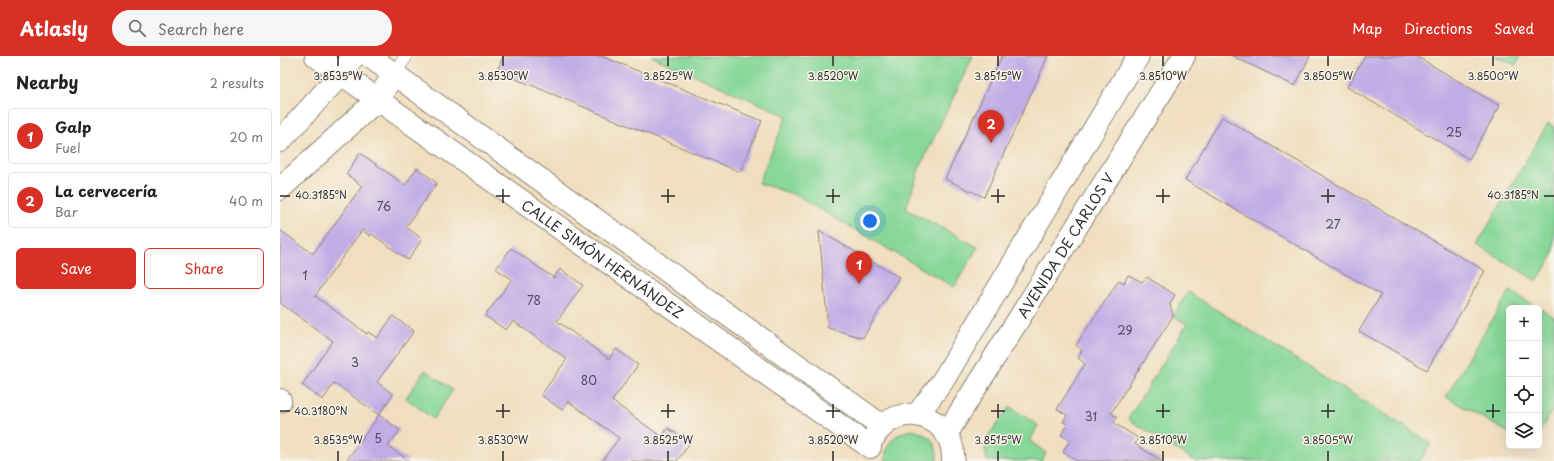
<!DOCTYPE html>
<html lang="en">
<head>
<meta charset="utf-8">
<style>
	:root { --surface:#fff; --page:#f6f6f6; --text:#222; --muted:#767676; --line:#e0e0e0; --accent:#d93025 }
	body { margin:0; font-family:"Playpen Sans",sans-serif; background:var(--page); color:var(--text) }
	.controls { position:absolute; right:12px; bottom:12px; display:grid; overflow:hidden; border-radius:6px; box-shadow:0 4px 16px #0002 }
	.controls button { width:36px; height:36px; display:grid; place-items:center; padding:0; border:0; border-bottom:1px solid var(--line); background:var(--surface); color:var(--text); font:20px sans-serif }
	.you { position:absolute; left:590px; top:165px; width:14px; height:14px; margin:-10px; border:3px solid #fff; border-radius:50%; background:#1a73e8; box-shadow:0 0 0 6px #1a73e833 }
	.badge { display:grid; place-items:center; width:26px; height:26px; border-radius:50%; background:var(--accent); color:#fff; font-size:13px; font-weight:700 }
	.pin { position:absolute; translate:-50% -33px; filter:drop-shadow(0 1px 2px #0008) }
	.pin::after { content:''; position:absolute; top:21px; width:14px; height:12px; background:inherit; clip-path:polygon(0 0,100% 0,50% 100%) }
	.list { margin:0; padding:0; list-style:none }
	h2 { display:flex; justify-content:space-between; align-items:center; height:52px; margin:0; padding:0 16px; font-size:17px }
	h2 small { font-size:13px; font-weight:400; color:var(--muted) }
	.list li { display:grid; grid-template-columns:26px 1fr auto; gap:12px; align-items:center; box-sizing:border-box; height:56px; margin:0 8px 8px; padding:0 8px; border:1px solid var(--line); border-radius:6px }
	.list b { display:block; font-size:15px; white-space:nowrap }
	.list p { margin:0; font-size:13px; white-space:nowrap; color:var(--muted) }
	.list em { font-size:13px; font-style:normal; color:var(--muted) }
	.actions { display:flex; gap:8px; padding:12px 16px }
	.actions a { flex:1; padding:9px 0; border:1px solid var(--accent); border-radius:6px; text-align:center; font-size:14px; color:var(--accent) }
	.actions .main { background:var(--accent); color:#fff }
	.icon { flex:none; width:22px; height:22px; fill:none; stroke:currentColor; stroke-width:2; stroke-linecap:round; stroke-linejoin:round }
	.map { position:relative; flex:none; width:1274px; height:405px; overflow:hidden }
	header { display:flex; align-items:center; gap:24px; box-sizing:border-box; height:56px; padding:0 20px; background:var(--accent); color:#fff }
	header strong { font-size:19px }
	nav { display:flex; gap:22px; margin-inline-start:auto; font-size:14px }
	.search { width:280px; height:36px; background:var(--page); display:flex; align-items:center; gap:10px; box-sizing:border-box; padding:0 14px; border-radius:22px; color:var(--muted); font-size:15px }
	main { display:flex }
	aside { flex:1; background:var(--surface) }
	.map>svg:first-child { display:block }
	.green { fill:#86d798; stroke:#588162 }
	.building { fill:#c1ace6 }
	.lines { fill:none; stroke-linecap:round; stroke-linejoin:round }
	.service-casing { stroke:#8e8474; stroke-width:14 }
	.minor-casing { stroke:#8e8474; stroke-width:24 }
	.tertiary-casing { stroke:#8e8474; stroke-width:24 }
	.service { stroke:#fff; stroke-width:13 }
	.minor { stroke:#fff; stroke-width:22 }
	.tertiary { stroke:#fff; stroke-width:22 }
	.ticks { fill:none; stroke:#2b2b2b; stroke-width:1.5 }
	.labels { text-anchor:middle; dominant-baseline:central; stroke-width:3; stroke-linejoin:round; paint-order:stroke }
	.number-label { font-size:12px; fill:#504b5a }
	.street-label { font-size:14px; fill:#2b2b2b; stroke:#f7f3e8 }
	.ticks-label { font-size:10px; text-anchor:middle; fill:#2b2b2b; stroke:#f7f3e8; stroke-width:3; stroke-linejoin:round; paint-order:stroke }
</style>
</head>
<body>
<header>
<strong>Atlasly</strong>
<div class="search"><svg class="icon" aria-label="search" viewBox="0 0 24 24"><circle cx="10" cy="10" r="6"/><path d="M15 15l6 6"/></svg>Search here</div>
<nav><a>Map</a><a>Directions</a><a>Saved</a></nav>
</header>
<main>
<aside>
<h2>Nearby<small>2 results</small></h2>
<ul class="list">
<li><span class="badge">1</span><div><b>Galp</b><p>Fuel</p></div><em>20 m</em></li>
<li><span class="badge">2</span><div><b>La cervecería</b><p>Bar</p></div><em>40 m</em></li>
</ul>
<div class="actions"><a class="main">Save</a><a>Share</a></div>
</aside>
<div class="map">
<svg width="1274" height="405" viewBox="0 0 1274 405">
	<rect width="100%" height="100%" fill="#f7f3e8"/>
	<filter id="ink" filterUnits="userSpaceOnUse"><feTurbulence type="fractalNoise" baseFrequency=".025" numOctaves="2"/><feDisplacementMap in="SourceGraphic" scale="8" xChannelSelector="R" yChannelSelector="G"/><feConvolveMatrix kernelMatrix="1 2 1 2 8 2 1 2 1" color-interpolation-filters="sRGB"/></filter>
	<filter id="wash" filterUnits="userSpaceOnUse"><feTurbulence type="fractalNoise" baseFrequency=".012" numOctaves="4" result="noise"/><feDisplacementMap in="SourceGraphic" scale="16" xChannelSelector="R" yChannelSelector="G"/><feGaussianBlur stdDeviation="0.9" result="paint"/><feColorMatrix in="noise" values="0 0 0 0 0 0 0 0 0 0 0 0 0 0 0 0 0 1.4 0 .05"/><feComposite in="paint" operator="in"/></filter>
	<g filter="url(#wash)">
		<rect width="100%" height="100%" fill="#f0debe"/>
		<!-- green -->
		<g class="green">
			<path d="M371,0H693L639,113L626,153L698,191L674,231L513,138L478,127L507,60Z"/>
			<path d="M1215,0H1240L1236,9Z"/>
			<path d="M1268,67L1274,71V197L1257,225L1197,189Z"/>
			<path d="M1230,235L1258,252H1229V377L1166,341L1197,288Z"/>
			<path d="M908,236L1151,387L1140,405H915L848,363L907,268L893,260Z"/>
			<path d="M1259,252L1274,261V351L1259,377Z"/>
			<path d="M145,314L173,334L153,363L126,342Z"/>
			<path d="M730,351L758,369L750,385L766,397L762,405H707L705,391L710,377Z"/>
			<path d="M632,374C650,378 658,386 657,405H606C603,388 616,377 632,374Z"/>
		</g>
		<g id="blocks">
			<!-- building -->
			<g class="building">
				<path d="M223,0H321L482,65L460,116L217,15Z"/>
				<path d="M722,0H768L704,141L665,123Z"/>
				<path d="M952,0H1030L1015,30Z"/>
				<path d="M1085,0H1136L1220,50L1189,103L1067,31Z"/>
				<path d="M942,61L1205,215L1147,314L1079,275L1101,239L905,124Z"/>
				<path d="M80,97L125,129L137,112L157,127L126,171L142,183L128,204L92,178L90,180L82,174L35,240L87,278L88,276L97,282L113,260L134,275L97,326L113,338L99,359L54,327L43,344L22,329L53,285L0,247V174L33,198L82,130L66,118Z"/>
				<path d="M539,175L619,221L583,282L548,272Z"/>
				<path d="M231,192L274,222L280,213L303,229L277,265L329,303L336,293L358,309L332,345L382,381L388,372L410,387L397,405H322L339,382L288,345L282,354L261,339L287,303L233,265L226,274L205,260L232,223L216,213Z"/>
				<path d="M848,219L862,226L867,221L895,239L890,248L893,260L831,357L837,361L834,367L858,382L855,388L882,405H798L783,396L790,384L781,379L787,368L783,366L787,359L777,353L805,308L798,302L802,294L796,289L839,224L844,227Z"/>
				<path d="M99,359L120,374L108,390L129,405H66Z"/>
			</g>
		</g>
	</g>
	<g filter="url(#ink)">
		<use href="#blocks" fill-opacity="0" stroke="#8e8474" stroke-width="1"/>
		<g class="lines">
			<!-- service casing -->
			<g class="service-casing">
				<path id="service" d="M114,18L126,0"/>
			</g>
			<!-- minor casing -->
			<g class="minor-casing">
				<g id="minor">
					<path d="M0,85L62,17L74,0"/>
					<path d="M0,133L98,43L114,18"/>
					<path d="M0,344V345"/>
				</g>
			</g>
			<!-- tertiary casing -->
			<g class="tertiary-casing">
				<g id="tertiary">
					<path id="s1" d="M36,0L590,391"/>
					<path d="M89,0L602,370"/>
					<path d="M637,359L662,326L858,0"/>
					<path id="s2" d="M667,377L904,0"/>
					<path d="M594,381C617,341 676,359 673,405"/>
				</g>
			</g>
			<!-- service -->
			<use href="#service" class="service"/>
			<!-- minor -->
			<use href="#minor" class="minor"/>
			<!-- tertiary -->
			<use href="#tertiary" class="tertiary"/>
		</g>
	</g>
	<!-- ticks -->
	<path class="ticks" d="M58,0V10M223,0V10M388,0V10M553,0V10M718,0V10M883,0V10M1048,0V10M1213,0V10M223,133V147M388,133V147M553,133V147M718,133V147M883,133V147M1048,133V147M0,140H10M216,140H230M381,140H395M546,140H560M711,140H725M876,140H890M1041,140H1055M1264,140H1274M223,348V362M388,348V362M553,348V362M718,348V362M883,348V362M1048,348V362M1213,348V362M0,355H10M216,355H230M381,355H395M546,355H560M711,355H725M876,355H890M1041,355H1055M1206,355H1220M58,395V405M223,395V405M388,395V405M553,395V405M718,395V405M883,395V405M1048,395V405"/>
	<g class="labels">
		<!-- number labels -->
		<g class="number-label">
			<text x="1174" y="76">25</text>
			<text x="104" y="150">76</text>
			<text x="1053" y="168">27</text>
			<text x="25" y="219">1</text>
			<text x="254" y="244">78</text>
			<text x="845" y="274">29</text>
			<text x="75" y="306">3</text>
			<text x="309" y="324">80</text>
			<text x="811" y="360">31</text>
			<text x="98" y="382">5</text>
		</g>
		<!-- street labels -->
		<g class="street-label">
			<text stroke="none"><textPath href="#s2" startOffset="222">AVENIDA DE CARLOS V</textPath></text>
			<text stroke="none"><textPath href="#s1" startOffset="351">CALLE SIMÓN HERNÁNDEZ</textPath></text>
		</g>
	</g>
	<g class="ticks-label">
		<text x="58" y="24">3.8535°W</text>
		<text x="223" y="24">3.8530°W</text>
		<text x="388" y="24">3.8525°W</text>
		<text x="553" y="24">3.8520°W</text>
		<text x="718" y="24">3.8515°W</text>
		<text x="883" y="24">3.8510°W</text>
		<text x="1048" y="24">3.8505°W</text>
		<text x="1213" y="24">3.8500°W</text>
		<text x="41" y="143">40.3185°N</text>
		<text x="1233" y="143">40.3185°N</text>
		<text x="41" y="359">40.3180°N</text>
		<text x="58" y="388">3.8535°W</text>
		<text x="223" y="388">3.8530°W</text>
		<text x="388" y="388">3.8525°W</text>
		<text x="553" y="388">3.8520°W</text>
		<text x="718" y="388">3.8515°W</text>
		<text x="883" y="388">3.8510°W</text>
		<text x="1048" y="388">3.8505°W</text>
	</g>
</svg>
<div class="controls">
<button>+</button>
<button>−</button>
<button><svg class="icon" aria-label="locate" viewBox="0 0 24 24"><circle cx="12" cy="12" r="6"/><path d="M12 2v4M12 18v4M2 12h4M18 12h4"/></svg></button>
<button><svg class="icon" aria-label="layers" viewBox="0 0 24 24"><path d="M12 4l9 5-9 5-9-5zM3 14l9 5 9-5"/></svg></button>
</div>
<div class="you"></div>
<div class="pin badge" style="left:579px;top:228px">1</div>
<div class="pin badge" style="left:711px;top:87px">2</div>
</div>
</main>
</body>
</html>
